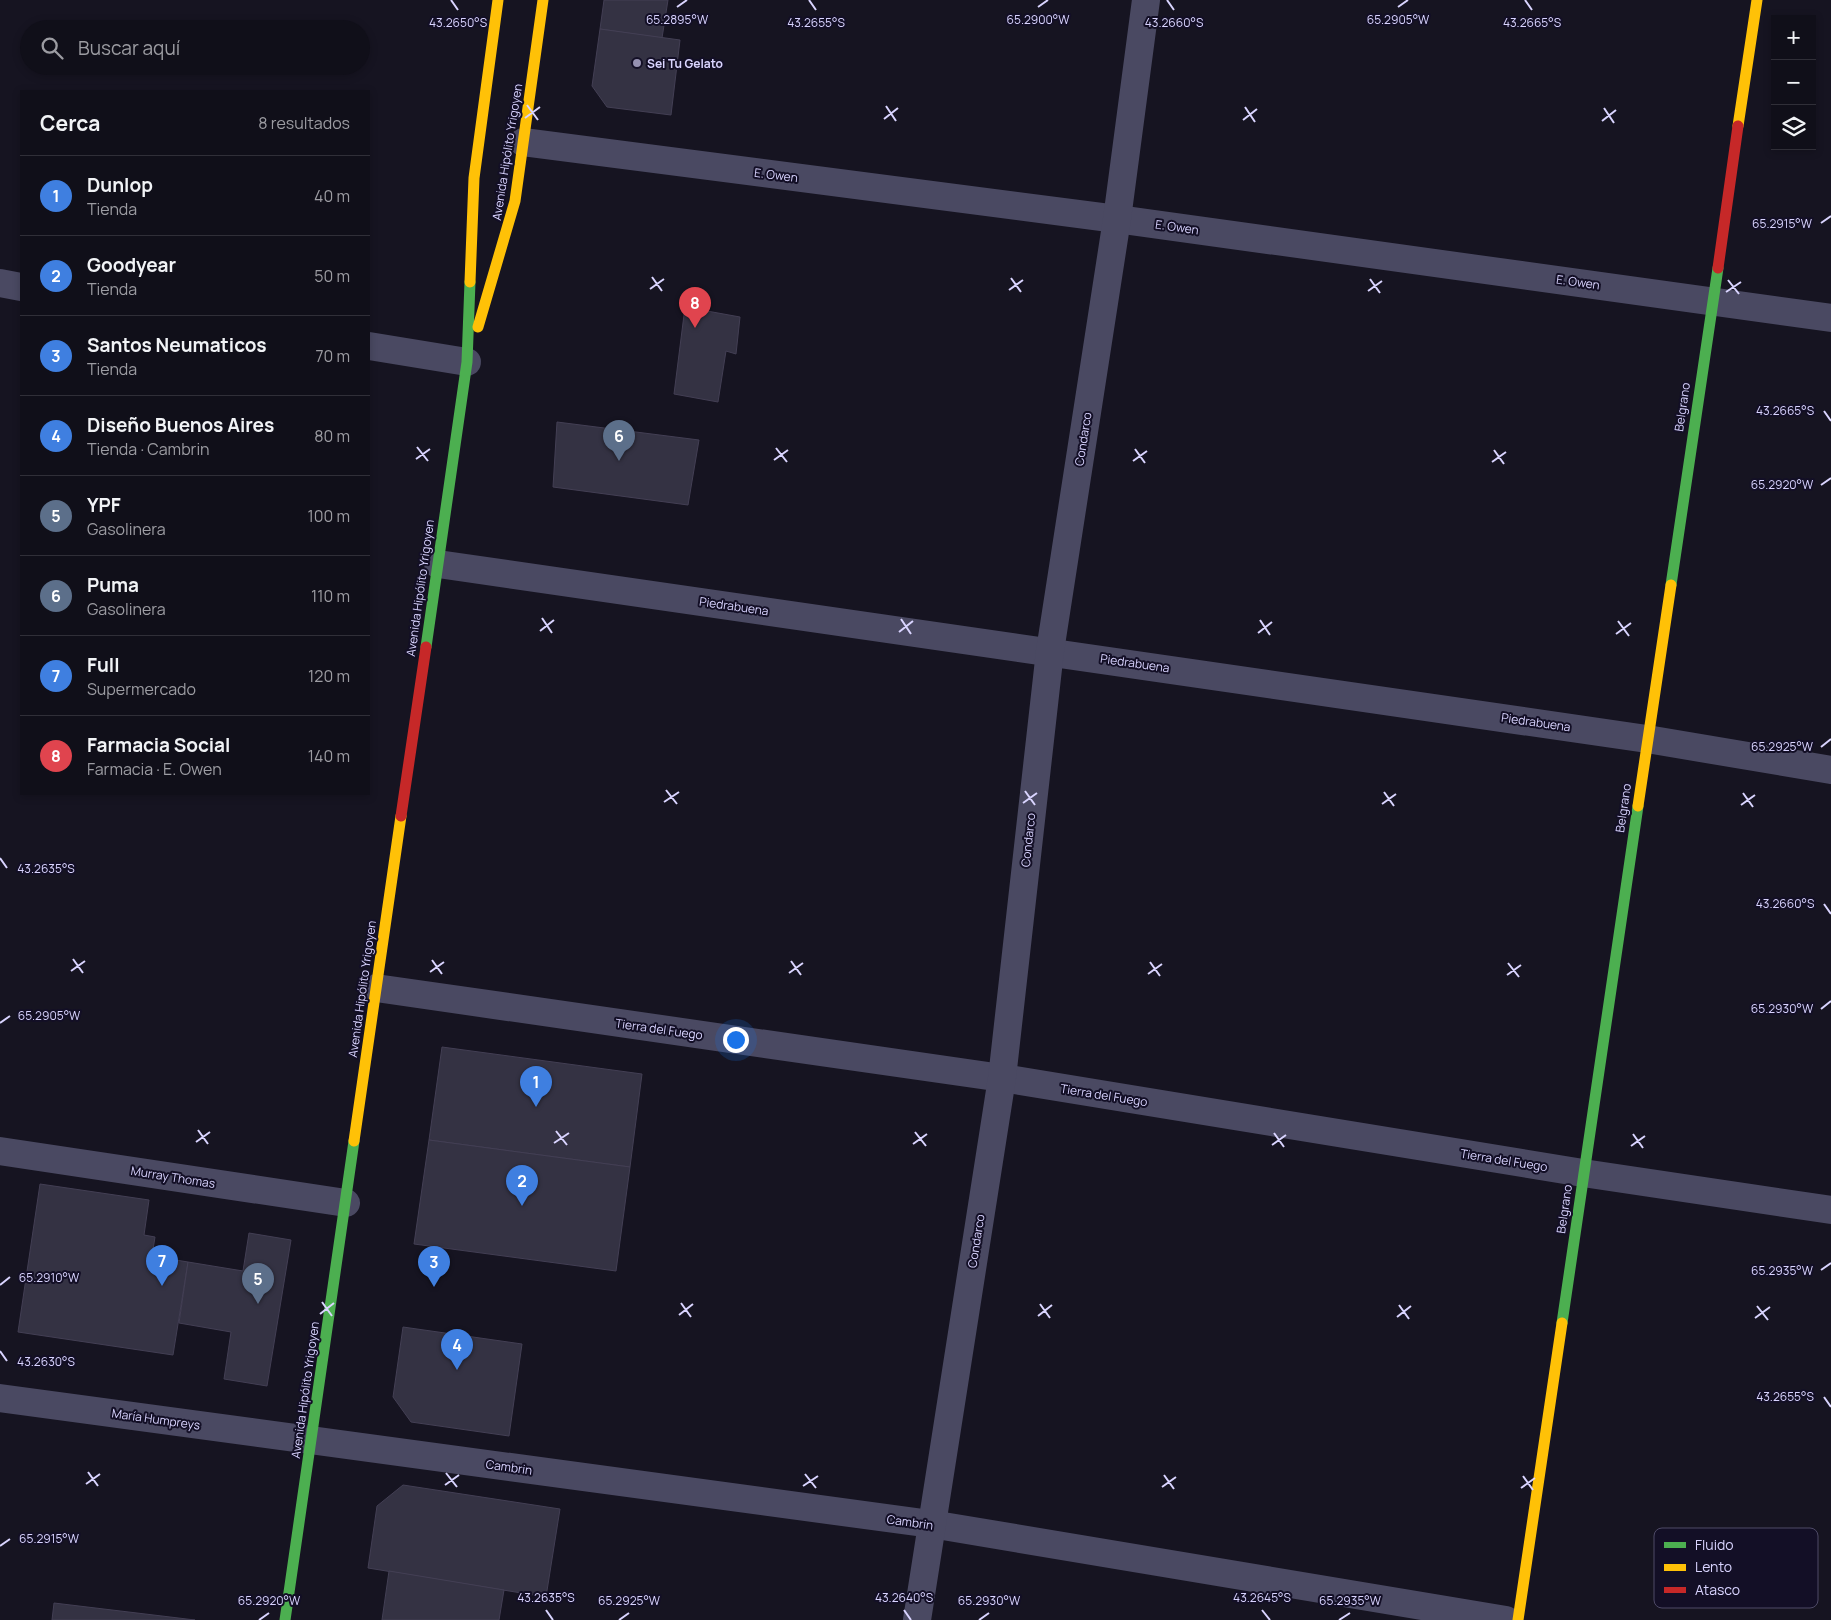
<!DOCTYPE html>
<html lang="es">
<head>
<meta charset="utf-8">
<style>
	:root { --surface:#100f19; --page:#191822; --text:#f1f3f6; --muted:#9c9ca2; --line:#302f38; --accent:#d93025 }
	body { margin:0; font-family:Manrope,sans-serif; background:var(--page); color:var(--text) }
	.controls { position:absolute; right:15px; top:15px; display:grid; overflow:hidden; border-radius:0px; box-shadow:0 2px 8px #0003 }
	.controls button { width:45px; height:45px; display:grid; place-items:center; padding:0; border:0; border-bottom:1px solid var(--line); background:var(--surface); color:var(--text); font:25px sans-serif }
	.you { position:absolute; left:735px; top:1039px; width:18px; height:18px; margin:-12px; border:4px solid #fff; border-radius:50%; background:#1a73e8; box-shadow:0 0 0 8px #1a73e833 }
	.badge { display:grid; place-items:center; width:32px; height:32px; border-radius:50%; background:var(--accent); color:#fff; font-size:16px; font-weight:700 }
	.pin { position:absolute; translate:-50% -41px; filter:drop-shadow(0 1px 2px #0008) }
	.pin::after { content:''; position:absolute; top:26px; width:18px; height:15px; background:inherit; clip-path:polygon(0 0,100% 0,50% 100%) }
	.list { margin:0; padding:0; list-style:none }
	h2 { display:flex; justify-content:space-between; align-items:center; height:65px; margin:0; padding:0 20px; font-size:21px }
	h2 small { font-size:16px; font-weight:400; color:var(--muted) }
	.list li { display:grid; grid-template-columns:32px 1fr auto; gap:15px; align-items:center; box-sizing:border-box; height:80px; padding:0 20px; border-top:1px solid var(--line) }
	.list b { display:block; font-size:19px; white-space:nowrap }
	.list p { margin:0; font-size:16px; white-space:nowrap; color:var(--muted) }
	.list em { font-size:16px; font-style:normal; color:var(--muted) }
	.icon { flex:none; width:28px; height:28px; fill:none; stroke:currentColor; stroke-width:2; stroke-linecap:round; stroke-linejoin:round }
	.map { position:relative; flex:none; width:1831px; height:1620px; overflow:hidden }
	.search { position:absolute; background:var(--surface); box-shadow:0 2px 8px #0003; left:20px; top:20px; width:350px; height:55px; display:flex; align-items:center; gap:12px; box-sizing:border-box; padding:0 18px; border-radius:28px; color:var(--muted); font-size:19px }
	.panel { position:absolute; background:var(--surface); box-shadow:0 2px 8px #0003; left:20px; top:90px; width:350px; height:705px; border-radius:0px }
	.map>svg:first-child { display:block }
	.building { fill:#343243; stroke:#433f54 }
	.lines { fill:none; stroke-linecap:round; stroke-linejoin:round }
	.street { stroke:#4a4962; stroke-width:28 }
	.fast { stroke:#4caf50; stroke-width:11 }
	.slow { stroke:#ffc107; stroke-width:11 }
	.jam { stroke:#c62828; stroke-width:11 }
	.ticks { fill:none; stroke:#d9d4ff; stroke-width:2 }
	.poi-dot { fill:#9591b1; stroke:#130f26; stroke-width:2 }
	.labels { text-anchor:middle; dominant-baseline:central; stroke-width:4; stroke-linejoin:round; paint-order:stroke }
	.poi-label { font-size:12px; font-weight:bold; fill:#d9d4ff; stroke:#130f26; text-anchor:start }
	.street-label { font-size:12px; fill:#d9d4ff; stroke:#130f26 }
	.key { fill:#130f26; stroke:#4e4a67; stroke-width:1 }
	.key-label { font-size:14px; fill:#d9d4ff }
	.ticks-label { font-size:12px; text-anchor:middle; fill:#d9d4ff; stroke:#130f26; stroke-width:4; stroke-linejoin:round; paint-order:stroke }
</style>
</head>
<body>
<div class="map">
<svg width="1831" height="1620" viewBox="0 0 1831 1620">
	<rect width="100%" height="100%" fill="#161421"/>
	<!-- building -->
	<g class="building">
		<path d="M604,0H668L662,38L600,29Z"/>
		<path d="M600,29L680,40L671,115L607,107L592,86Z"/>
		<path d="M685,307L740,317L736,354L726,351L718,402L674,394Z"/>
		<path d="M557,422L699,440L688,505L553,487Z"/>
		<path d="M442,1047L642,1074L630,1167L429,1140Z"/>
		<path d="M429,1140L630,1167L616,1271L414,1244Z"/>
		<path d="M40,1184L149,1200L144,1235L155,1237L152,1256L188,1262L173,1355L18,1332Z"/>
		<path d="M249,1233L291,1240L267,1386L224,1379L231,1332L179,1323L188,1262L243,1271Z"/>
		<path d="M403,1327L522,1344L509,1436L411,1422L393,1397Z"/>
		<path d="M403,1485L560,1509L546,1597L368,1568L377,1506Z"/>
		<path d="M389,1571L504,1590L499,1620H382Z"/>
		<path d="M54,1603L195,1620H52Z"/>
	</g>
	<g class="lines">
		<!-- street -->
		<g class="street">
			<path d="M523,142L1117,219L1831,318"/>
			<path d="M0,283L21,287"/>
			<path d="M369,346L467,362"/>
			<path d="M438,564L1647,739L1831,770"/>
			<path d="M376,988L1002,1078L1583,1173L1831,1210"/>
			<path d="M0,1151L346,1203"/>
			<path d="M0,1398L931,1524L1506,1620"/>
			<path d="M917,1620L1002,1078L1050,651L1117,219L1146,0"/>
		</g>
		<!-- fast -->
		<g class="fast">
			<path d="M1671,585L1718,268"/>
			<path d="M426,647L467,362L470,282"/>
			<path d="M1562,1323L1638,806"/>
			<path d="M285,1620L354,1141"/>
		</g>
		<!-- slow -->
		<g class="slow">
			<path d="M1738,126L1757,0"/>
			<path d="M470,282L474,178L498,0"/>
			<path d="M478,327L515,201L543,0"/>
			<path d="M1638,806L1671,585"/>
			<path d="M354,1141L401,816"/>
			<path d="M1518,1620L1562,1323"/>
		</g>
		<!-- jam -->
		<g class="jam">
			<path d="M1718,268L1738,126"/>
			<path d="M401,816L426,647"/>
		</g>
	</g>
	<!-- ticks -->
	<path class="ticks" d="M451,0L458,10M809,0L816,10M1167,0L1174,10M1525,0L1532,10M677,7L687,0M1038,7L1048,0M1398,7L1408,0M527,105L538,120M886,106L896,121M1245,107L1255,122M1604,108L1614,123M525,118L540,107M884,119L898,108M1243,120L1257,109M1602,121L1616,110M1821,223L1831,216M652,277L662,291M1011,278L1021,292M1370,279L1380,293M1728,280L1739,294M650,289L664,279M1009,290L1023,280M1368,291L1382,281M1726,292L1741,282M1824,411L1831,421M417,447L428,461M776,448L787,462M1135,449L1145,463M1494,450L1504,464M416,459L430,449M774,460L788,450M1133,461L1147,451M1492,462L1506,452M1821,485L1831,478M542,618L552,633M901,619L911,634M1260,620L1270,635M1618,621L1629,636M540,631L554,620M899,632L913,621M1258,633L1272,622M1616,634L1631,623M1821,747L1831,739M666,790L677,804M1025,791L1035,805M1384,792L1394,806M1743,793L1753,807M664,802L679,792M1023,803L1037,793M1382,804L1396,794M1741,805L1755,795M0,858L7,868M1824,904L1831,914M73,959L83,973M432,960L442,974M791,961L801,975M1150,962L1160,976M1508,963L1519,977M71,971L85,961M430,972L444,962M789,973L803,963M1148,974L1162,964M1507,975L1521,965M1821,1009L1831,1001M0,1023L10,1016M198,1130L208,1144M556,1131L567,1145M915,1132L926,1146M1274,1133L1284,1147M1633,1134L1643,1148M196,1142L210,1132M554,1143L569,1133M913,1144L927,1134M1272,1145L1286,1135M1631,1146L1645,1136M1821,1270L1831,1263M0,1285L10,1277M322,1302L332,1316M681,1303L691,1317M1040,1304L1050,1318M1399,1305L1409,1319M1757,1306L1768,1320M320,1314L334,1303M679,1315L693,1304M1038,1316L1052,1305M1397,1317L1411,1306M1755,1318L1770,1307M0,1351L7,1361M1824,1397L1831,1407M88,1472L98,1486M446,1473L457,1487M805,1474L816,1488M1164,1475L1174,1489M1523,1476L1533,1490M86,1484L100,1474M445,1485L459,1475M803,1486L818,1476M1162,1487L1176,1477M1521,1488L1535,1478M0,1546L10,1539M546,1610L553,1620M904,1610L911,1620M1262,1610L1270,1620M259,1620L269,1613M619,1620L629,1613M979,1620L989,1613M1339,1620L1350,1613"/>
	<!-- markers -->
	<circle class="poi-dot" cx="637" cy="63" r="5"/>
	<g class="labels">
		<!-- poi labels -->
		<g class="poi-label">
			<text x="647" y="63">Sei Tu Gelato</text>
		</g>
		<!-- street labels -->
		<g class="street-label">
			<text transform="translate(507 152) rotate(-81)">Avenida Hipólito Yrigoyen</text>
			<text transform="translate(776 175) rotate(7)">E. Owen</text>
			<text transform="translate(1177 227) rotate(8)">E. Owen</text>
			<text transform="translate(1578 282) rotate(8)">E. Owen</text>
			<text transform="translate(1682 407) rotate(-82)">Belgrano</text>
			<text transform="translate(1083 439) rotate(-81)">Condarco</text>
			<text transform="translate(420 588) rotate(-82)">Avenida Hipólito Yrigoyen</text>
			<text transform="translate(734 606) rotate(8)">Piedrabuena</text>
			<text transform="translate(1135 663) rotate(8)">Piedrabuena</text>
			<text transform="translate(1536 722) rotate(8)">Piedrabuena</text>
			<text transform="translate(1623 808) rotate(-82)">Belgrano</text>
			<text transform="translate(1028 840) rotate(-84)">Condarco</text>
			<text transform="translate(362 989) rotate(-82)">Avenida Hipólito Yrigoyen</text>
			<text transform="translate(659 1029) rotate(8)">Tierra del Fuego</text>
			<text transform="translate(1104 1095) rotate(9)">Tierra del Fuego</text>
			<text transform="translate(1504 1160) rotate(9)">Tierra del Fuego</text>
			<text transform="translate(173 1177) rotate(9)">Murray Thomas</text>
			<text transform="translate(1564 1209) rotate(-82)">Belgrano</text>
			<text transform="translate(976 1241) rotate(-81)">Condarco</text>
			<text transform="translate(305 1390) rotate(-82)">Avenida Hipólito Yrigoyen</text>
			<text transform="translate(156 1419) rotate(8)">María Humpreys</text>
			<text transform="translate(509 1467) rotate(8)">Cambrin</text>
			<text transform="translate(910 1522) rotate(8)">Cambrin</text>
		</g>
	</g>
	<!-- legend -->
	<rect x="1654" y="1528" width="164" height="80" rx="8" class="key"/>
	<rect x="1664" y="1542" width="22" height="6" fill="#4caf50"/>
	<rect x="1664" y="1564" width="22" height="7" fill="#ffc107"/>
	<rect x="1664" y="1587" width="22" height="6" fill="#c62828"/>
	<g class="key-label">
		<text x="1695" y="1550">Fluido</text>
		<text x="1695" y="1572">Lento</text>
		<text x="1695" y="1595">Atasco</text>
	</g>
	<g class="ticks-label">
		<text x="677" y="24">65.2895°W</text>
		<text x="1038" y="24">65.2900°W</text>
		<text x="1398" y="24">65.2905°W</text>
		<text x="458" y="27">43.2650°S</text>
		<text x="816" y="27">43.2655°S</text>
		<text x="1174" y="27">43.2660°S</text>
		<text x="1532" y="27">43.2665°S</text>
		<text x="1782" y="228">65.2915°W</text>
		<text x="1785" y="415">43.2665°S</text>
		<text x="1782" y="489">65.2920°W</text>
		<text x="1782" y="751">65.2925°W</text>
		<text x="46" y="873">43.2635°S</text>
		<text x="1785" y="908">43.2660°S</text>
		<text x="1782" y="1013">65.2930°W</text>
		<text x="49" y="1020">65.2905°W</text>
		<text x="1782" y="1275">65.2935°W</text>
		<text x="49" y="1282">65.2910°W</text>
		<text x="46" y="1366">43.2630°S</text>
		<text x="1785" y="1401">43.2655°S</text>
		<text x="49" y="1543">65.2915°W</text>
		<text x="546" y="1602">43.2635°S</text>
		<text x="904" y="1602">43.2640°S</text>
		<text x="1262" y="1602">43.2645°S</text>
		<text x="269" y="1605">65.2920°W</text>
		<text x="629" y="1605">65.2925°W</text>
		<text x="989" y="1605">65.2930°W</text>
		<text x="1350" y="1605">65.2935°W</text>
	</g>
</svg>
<div class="controls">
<button>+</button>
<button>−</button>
<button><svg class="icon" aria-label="layers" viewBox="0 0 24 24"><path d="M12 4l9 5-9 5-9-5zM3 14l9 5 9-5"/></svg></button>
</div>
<div class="you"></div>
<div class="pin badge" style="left:536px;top:1107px;background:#3f7fe0">1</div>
<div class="pin badge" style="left:522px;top:1206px;background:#3f7fe0">2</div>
<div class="pin badge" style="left:434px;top:1287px;background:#3f7fe0">3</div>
<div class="pin badge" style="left:457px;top:1370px;background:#3f7fe0">4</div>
<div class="pin badge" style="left:258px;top:1304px;background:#5c6f8a">5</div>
<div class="pin badge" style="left:619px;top:461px;background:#5c6f8a">6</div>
<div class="pin badge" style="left:162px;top:1286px;background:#3f7fe0">7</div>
<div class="pin badge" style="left:695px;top:328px;background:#e0444e">8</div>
<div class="search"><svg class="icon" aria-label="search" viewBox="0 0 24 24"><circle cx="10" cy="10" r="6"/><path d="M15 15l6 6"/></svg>Buscar aquí</div>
<section class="panel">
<h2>Cerca<small>8 resultados</small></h2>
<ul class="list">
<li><span class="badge" style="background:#3f7fe0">1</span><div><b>Dunlop</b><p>Tienda</p></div><em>40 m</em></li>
<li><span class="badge" style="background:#3f7fe0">2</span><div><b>Goodyear</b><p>Tienda</p></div><em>50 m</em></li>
<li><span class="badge" style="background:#3f7fe0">3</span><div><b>Santos Neumaticos</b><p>Tienda</p></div><em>70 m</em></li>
<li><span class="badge" style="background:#3f7fe0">4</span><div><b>Diseño Buenos Aires</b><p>Tienda · Cambrin</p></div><em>80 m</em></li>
<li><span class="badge" style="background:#5c6f8a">5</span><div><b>YPF</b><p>Gasolinera</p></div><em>100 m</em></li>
<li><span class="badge" style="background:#5c6f8a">6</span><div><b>Puma</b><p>Gasolinera</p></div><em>110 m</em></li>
<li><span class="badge" style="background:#3f7fe0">7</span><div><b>Full</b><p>Supermercado</p></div><em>120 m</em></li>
<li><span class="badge" style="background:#e0444e">8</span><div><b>Farmacia Social</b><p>Farmacia · E. Owen</p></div><em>140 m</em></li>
</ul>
</section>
</div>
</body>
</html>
